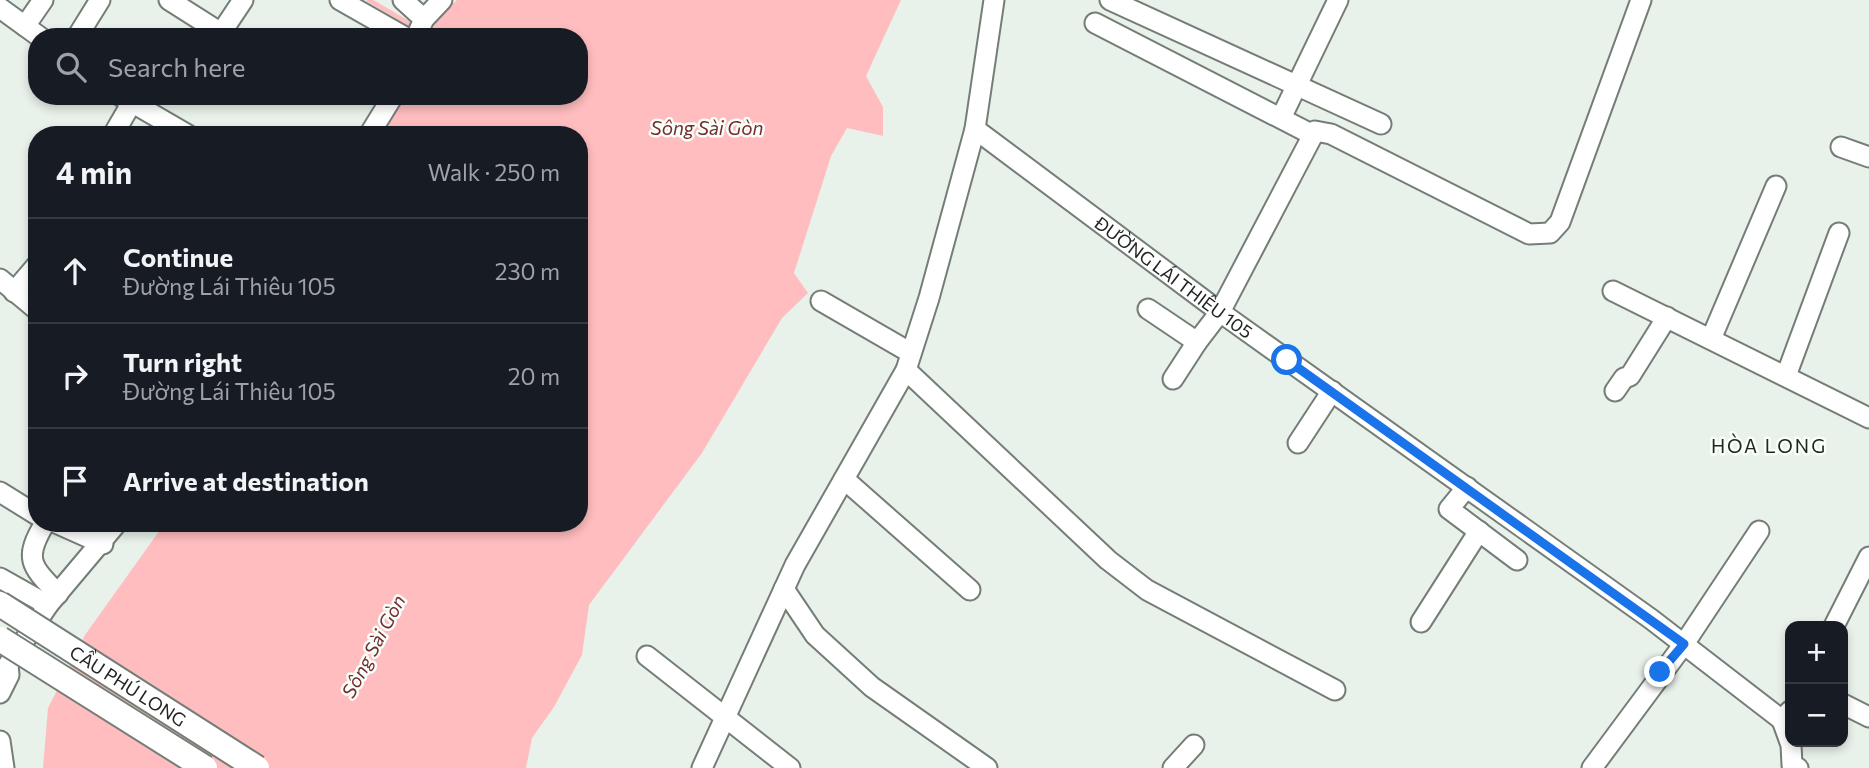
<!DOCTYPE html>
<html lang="en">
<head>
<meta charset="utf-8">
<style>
	:root { --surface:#171b24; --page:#20242c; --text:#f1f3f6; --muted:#9ea1a6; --line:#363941 }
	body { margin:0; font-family:Commissioner,sans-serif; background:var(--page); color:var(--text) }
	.controls { position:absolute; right:21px; bottom:21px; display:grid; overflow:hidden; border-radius:14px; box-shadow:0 4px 10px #0003 }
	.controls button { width:63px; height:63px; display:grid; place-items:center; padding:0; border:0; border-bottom:2px solid var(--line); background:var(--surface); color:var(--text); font:35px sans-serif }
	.stop { position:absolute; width:21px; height:21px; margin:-16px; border:5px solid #1a73e8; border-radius:50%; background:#fff }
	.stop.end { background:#1a73e8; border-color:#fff; box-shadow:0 2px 7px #0008 }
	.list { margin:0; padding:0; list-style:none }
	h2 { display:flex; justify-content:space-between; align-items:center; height:91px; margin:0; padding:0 28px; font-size:30px }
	h2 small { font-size:23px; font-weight:400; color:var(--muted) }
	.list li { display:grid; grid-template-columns:46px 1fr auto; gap:21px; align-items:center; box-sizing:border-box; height:105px; padding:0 28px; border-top:2px solid var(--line) }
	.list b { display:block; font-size:26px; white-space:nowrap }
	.list p { margin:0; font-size:23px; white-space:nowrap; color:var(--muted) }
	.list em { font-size:23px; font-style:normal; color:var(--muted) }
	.icon { flex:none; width:38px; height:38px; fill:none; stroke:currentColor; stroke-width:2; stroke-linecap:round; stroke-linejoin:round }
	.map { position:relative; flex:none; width:1869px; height:768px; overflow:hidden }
	.search { position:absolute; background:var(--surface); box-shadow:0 4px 10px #0003; left:28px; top:28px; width:560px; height:77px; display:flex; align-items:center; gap:18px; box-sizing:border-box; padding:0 24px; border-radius:28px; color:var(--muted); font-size:26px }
	.panel { position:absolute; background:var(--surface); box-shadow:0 4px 10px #0003; left:28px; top:126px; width:560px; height:406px; border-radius:28px }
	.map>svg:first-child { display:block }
	.water { fill:#ffbdbf }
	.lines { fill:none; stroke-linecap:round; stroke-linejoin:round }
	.stream { stroke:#ffbdbf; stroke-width:4.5 }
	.minor-casing { stroke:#747d76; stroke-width:23 }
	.minor { stroke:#fff; stroke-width:19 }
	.major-bridge-casing { stroke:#747d76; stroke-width:28; stroke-linecap:butt }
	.major-bridge { stroke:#fff; stroke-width:24 }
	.route { stroke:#1a73e8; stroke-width:9 }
	.labels { text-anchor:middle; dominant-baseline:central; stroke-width:5; stroke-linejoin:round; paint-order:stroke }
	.street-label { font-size:18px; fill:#222623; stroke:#f7fff8 }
	.water-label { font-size:19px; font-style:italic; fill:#752a32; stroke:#f7fff8 }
	.neighbourhood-label { font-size:19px; letter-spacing:2px; fill:#222623; stroke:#f7fff8 }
</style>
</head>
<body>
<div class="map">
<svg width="1869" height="768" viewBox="0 0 1869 768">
	<rect width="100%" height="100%" fill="#e8f2ea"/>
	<!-- water -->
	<path class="water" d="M457,0H901L866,76L883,107V136L847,128L831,156L794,273L808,293L782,318L702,453L589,605L582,655L554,707L532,738L526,768H43L48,708L85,635L165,523H579V135H384L403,96H579V37H429L439,16Z"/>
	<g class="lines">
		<!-- stream -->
		<path class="stream" d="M369,0L415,27"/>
		<!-- minor casing -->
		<g class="minor-casing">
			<g id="minor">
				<path d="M169,0L221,33L243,0"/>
				<path d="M340,0L405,37"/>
				<path d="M403,0L424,19"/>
				<path d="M1110,0L1381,124"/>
				<path d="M0,8L40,37"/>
				<path d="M1095,23L1311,134"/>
				<path d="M25,26L43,0"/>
				<path d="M77,37L100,0"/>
				<path d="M416,37L424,19L442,0"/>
				<path d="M121,96L188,135"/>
				<path d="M1281,118L1338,0"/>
				<path id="s1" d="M975,129L1220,312L1651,619L1782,720L1790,711"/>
				<path d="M113,135L131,104"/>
				<path d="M369,135L393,96"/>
				<path d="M1841,147L1869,157"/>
				<path d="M0,279L37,310"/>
				<path d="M1613,291L1869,418"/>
				<path d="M14,292L37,265"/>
				<path d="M821,301L911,353"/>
				<path d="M1148,309L1197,342L1220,312L1315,131L1331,134L1529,234L1550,233L1560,222L1641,0"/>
				<path d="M1711,339L1776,186"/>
				<path d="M906,370L1108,560L1147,590L1335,690"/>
				<path d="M1786,376L1839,233"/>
				<path d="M1173,379L1197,342"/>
				<path d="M1615,391L1624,378L1630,376L1667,317"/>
				<path d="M1298,443L1332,391"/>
				<path d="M844,479L970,590"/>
				<path d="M1467,487L1449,509L1517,560"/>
				<path d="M0,492L37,515"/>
				<path d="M45,523C23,559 31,566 58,594"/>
				<path d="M56,523L103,544"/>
				<path d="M0,578L48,605"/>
				<path d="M784,589L815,635L872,687L987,768"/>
				<path d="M1421,622L1479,531"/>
				<path d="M1834,626L1869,557"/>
				<path d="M647,656L790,768"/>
				<path d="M0,693L9,675L8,665L48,605L117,523"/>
				<path d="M1843,704L1869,717"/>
				<path d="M1782,720L1791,745L1792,765L1798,768"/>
				<path d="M0,741L4,768"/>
				<path d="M702,768L795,565L906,370L929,298L975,129L994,0"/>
				<path d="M1173,768L1194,745"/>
				<path d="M1592,768L1684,644L1759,531"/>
			</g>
		</g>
		<!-- minor -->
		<use href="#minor" class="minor"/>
		<!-- major-bridge casing -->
		<g class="major-bridge-casing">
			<g id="major-bridge">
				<path id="s2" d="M0,604L257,768"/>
				<path d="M0,639L205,768"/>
			</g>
		</g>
		<!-- major-bridge -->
		<use href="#major-bridge" class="major-bridge"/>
	</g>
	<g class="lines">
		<!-- route -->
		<path class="route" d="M1287,360L1684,644L1660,672"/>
	</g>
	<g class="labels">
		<!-- street labels -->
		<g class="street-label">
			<text stroke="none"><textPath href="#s1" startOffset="248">ĐƯỜNG LÁI THIÊU 105</textPath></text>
			<text stroke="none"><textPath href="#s2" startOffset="152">CẦU PHÚ LONG</textPath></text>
		</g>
		<!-- water labels -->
		<g class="water-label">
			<text x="707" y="127">Sông Sài Gòn</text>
			<text transform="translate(373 646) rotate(-62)">Sông Sài Gòn</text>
		</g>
		<!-- neighbourhood labels -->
		<g class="neighbourhood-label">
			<text x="1769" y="445">HÒA LONG</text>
		</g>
	</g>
</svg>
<div class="controls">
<button>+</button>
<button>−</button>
</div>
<div class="stop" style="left:1287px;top:360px"></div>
<div class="stop end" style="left:1660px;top:672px"></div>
<div class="search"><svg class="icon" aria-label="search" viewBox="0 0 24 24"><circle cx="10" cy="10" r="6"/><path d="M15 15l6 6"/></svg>Search here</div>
<section class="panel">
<h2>4 min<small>Walk · 250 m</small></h2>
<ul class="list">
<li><svg class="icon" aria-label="ahead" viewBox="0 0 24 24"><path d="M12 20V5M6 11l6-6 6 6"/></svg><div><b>Continue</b><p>Đường Lái Thiêu 105</p></div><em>230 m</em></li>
<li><svg class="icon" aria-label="right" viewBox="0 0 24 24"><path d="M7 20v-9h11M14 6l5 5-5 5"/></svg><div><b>Turn right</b><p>Đường Lái Thiêu 105</p></div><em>20 m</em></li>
<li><svg class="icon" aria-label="arrive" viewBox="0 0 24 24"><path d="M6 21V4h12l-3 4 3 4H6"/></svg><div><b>Arrive at destination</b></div></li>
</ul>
</section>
</div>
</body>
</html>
